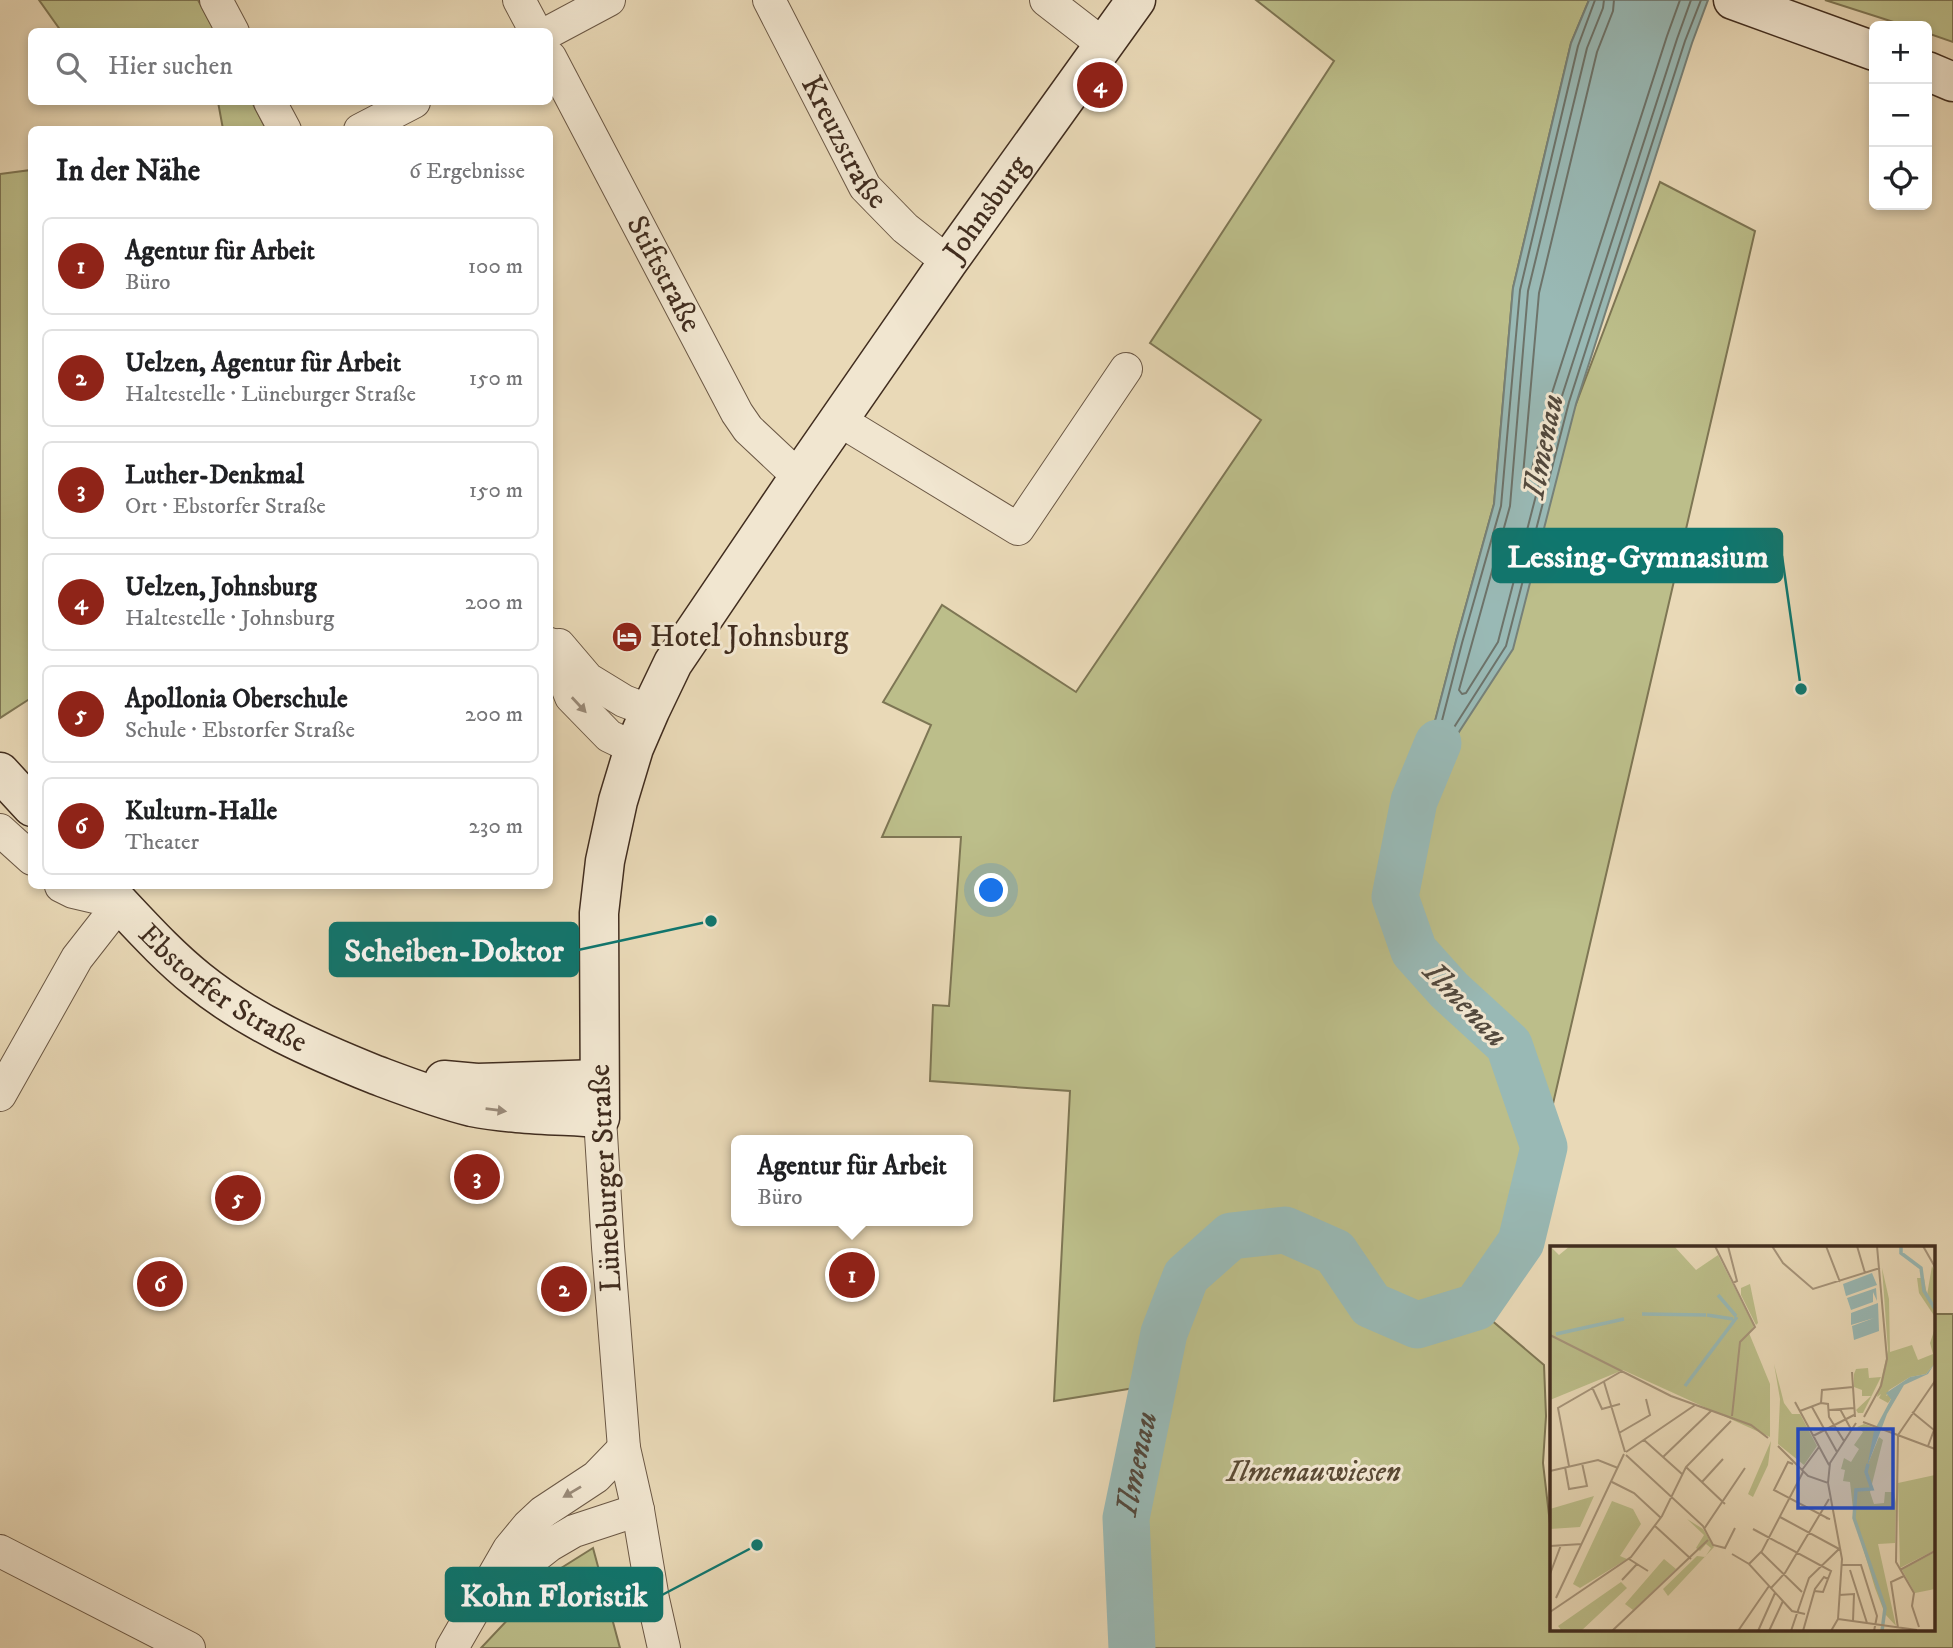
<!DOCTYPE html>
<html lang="de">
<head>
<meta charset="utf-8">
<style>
	:root { --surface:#fff; --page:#f2f2f2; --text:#202124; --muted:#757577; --line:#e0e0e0; --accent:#8f2418 }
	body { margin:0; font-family:"IM FELL DW Pica",serif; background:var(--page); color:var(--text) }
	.controls { position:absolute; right:21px; top:21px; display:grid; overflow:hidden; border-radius:10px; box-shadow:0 4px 10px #0003 }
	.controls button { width:63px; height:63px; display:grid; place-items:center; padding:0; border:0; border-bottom:2px solid var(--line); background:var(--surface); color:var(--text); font:35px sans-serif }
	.you { position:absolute; left:992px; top:891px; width:24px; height:24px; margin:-18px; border:5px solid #fff; border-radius:50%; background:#1a73e8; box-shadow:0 0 0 10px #1a73e833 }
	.badge { display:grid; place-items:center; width:46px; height:46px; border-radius:50%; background:var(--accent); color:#fff; font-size:23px; font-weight:700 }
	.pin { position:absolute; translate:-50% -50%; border:4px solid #fff; box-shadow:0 2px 7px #0006 }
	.popup { position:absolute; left:731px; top:1135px; width:242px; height:91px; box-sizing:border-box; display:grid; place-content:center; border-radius:10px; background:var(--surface); filter:drop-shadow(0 2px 5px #0005); font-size:23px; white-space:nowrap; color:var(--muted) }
	.popup b { font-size:26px; color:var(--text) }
	.popup::after { content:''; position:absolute; left:50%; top:100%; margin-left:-14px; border:14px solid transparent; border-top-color:var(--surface) }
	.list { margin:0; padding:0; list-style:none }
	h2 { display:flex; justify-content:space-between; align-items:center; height:91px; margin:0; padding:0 28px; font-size:30px }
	h2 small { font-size:23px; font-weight:400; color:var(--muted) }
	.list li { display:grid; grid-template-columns:46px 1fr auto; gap:21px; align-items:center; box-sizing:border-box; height:98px; margin:0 14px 14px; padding:0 14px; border:2px solid var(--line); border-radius:10px }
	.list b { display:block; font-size:26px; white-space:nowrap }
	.list p { margin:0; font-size:23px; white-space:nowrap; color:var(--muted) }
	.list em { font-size:23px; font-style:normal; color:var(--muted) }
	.icon { flex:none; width:38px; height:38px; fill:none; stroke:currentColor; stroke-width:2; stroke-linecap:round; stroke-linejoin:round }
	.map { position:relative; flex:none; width:1953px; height:1648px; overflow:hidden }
	.search { position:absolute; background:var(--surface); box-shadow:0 4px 10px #0003; left:28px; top:28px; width:525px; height:77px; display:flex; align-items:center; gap:18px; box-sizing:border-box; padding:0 24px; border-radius:10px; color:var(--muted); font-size:26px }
	.panel { position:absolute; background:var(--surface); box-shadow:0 4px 10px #0003; left:28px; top:126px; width:525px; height:763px; border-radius:10px }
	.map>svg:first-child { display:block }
	.green { fill:#bcbe8a; stroke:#7e7654; stroke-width:2 }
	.water { fill:#99b9b5; stroke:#768179; stroke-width:2 }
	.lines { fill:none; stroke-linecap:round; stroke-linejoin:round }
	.shore { stroke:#6d736a; stroke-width:2 }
	.river { stroke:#99b9b5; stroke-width:47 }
	.street-casing { stroke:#6b5845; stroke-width:34 }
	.secondary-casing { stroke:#412d1f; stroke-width:41 }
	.street { stroke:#f1e6d0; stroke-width:32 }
	.secondary { stroke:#f1e6d0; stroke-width:38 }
	.oneway { fill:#998a78 }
	.labels { text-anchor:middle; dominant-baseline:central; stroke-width:6; stroke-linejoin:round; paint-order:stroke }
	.street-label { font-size:30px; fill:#412d1f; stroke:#f1e6d0 }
	.poi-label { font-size:30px; fill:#412d1f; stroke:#f1e6d0; text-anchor:start }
	.park-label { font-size:30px; font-style:italic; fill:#5a4a34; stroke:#f1e6d0 }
	.water-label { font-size:32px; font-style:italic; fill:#53493d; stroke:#f1e6d0 }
	.inset-river { fill:none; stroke:#99b9b5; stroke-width:3.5 }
	.inset-road { fill:none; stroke:#a6947a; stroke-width:2 }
	.view { fill:#1d4ed8; fill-opacity:0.15; stroke:#1d4ed8; stroke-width:3.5 }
	.inset-edge { fill:none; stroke:#412d1f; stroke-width:3.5 }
	.leader { fill:none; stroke:#0f766e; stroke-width:2.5 }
	.callout-dot { fill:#0f766e; stroke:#f1e6d0; stroke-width:2.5 }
	.callout { fill:#0f766e; stroke:#0f766e; stroke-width:2.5 }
	.callout-label { font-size:32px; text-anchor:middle; font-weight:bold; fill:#fff }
</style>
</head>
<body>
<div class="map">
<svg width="1953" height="1648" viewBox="0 0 1953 1648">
	<rect width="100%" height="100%" fill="#e9d9b7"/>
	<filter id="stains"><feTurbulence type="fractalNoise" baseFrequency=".00286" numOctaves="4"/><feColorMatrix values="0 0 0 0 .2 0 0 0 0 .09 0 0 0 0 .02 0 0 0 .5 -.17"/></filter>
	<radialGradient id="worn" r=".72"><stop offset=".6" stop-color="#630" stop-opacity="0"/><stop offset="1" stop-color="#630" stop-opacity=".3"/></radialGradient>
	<!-- green -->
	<g class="green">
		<path d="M39,0H198L215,31H61Z"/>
		<path d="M1256,0H1589L1571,43L1513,288L1494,504L1456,641L1415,799L1576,404L1660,182L1755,231L1521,1242L1476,1307L1544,1365L1546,1416L1543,1463L1552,1541V1629H1934V1314H1953V1648H1132L1126,1518L1153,1385L1054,1401L1070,1091L930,1081L933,1005L949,1006L961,837H882L931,725L883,702L942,605L1076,692L1261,420L1150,343L1334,61Z"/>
		<path d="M1825,0H1953V42L1927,33V26H1906Z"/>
		<path d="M218,102H252L266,129H223Z"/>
		<path d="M31,170V698L0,718V174Z"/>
		<path d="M593,1548L620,1648H481L550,1575Z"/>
	</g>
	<!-- water -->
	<path class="water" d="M1589,0H1708L1692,43L1576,404L1513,649L1414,801L1456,641L1494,504L1513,288L1571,43Z"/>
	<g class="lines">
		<!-- shore -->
		<g class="shore">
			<path d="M1595,0L1578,46L1520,290L1501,506L1462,643L1437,740L1440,744L1444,743L1506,646L1569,402L1685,41L1701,0"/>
			<path d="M1604,0L1603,8L1587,48L1528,291L1510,506L1459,690L1462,694L1466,693L1498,642L1561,399L1677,39L1691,0"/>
			<path d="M1614,0L1613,11L1597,52L1539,293L1523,475L1526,479L1530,476L1551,396L1667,36L1680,0"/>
		</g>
		<!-- river -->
		<path class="river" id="s1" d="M1132,1648L1126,1518L1164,1333L1186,1276L1231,1236L1285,1230L1335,1252L1371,1305L1417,1325L1476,1307L1521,1242L1544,1147L1509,1045L1449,990L1414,951L1395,897L1414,801L1438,743"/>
		<!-- street casing -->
		<g class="street-casing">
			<g id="street">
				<path d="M216,0L233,32"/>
				<path d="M519,0L536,32"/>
				<path id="s2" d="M769,0L865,187L905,228L948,262"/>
				<path d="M1046,0L1104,45"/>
				<path d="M549,32L609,0"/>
				<path id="s3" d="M550,57L737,413L748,429L799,477"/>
				<path d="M270,102L285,130"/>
				<path d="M360,130L414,102"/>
				<path d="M839,420L1018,529L1126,369"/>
				<path d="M550,644L571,697L609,736L634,748"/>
				<path d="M559,645L588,679L624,701L650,711"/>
				<path d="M0,830L32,859"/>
				<path d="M0,1095L77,958L120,903L73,892L61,886"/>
				<path d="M600,1118L608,1247L624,1448L638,1510L653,1599L664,1648"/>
				<path d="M0,1551L189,1648"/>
				<path d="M494,1589L550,1545L574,1531L638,1510"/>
				<path d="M452,1648L509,1549L528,1526L543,1512L596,1477L624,1448"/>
			</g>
		</g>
		<!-- secondary casing -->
		<g class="secondary-casing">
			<g id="secondary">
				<path d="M1733,0L1874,51"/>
				<path d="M1927,71L1953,82"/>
				<path d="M0,772L32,807"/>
				<path id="s4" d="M103,886C134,918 163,952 198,980C250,1022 314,1050 376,1075C408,1087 439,1099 472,1107C512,1115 560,1115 600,1118L599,913L605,861L618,801L634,748L650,711L673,663L799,477L948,262L1136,0"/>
				<path d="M444,1080L477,1083L599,1079"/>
			</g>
		</g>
		<!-- street -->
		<use href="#street" class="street"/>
		<!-- secondary -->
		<use href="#secondary" class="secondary"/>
	</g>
	<!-- one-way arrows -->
	<defs><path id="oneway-solid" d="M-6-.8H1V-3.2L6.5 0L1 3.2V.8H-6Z" transform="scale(1.75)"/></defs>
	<g class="oneway">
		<use href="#oneway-solid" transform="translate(579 705) rotate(47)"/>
		<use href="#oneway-solid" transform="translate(496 1110) rotate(7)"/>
		<use href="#oneway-solid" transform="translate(572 1492) rotate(149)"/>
	</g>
	<!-- icons -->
	<defs>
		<g id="hotel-disc" transform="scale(1.575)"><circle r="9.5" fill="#8f2418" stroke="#f1e6d0"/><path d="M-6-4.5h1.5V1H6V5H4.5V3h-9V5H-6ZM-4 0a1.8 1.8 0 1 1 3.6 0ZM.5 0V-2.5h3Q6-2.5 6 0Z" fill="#fff"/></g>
	</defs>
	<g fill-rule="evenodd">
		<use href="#hotel-disc" x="627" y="637"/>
	</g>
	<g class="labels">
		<!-- street labels -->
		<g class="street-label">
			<text stroke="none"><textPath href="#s2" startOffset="161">Kreuzstraße</textPath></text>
			<text stroke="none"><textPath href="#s4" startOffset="1586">Johnsburg</textPath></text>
			<text stroke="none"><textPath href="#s3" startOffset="245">Stiftstraße</textPath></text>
			<text stroke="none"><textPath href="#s4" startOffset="159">Ebstorfer Straße</textPath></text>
			<text transform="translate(606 1178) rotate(-93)">Lüneburger Straße</text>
		</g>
		<!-- poi labels -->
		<g class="poi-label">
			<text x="650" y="637">Hotel Johnsburg</text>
		</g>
		<!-- park labels -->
		<g class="park-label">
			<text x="1314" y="1472">Ilmenauwiesen</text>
		</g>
		<!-- water labels -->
		<g class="water-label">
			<text transform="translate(1544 446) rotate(-79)">Ilmenau</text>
			<text transform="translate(1465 1005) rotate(46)">Ilmenau</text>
			<text stroke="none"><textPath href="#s1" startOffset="186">Ilmenau</textPath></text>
		</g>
	</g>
	<!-- overview -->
	<g transform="translate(1550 1246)">
		<rect width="385" height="385" fill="#e9d9b7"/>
		<path d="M0,0L9,9L20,0H124L146,24L168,9L204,80L199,87L220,138V191L73,124L0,154ZM382,20L385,27V71L369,47L367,32H374L377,49ZM332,22L339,53L340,106L362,99L368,114L383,108L380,97L385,82V117L376,128L360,131L339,144L336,150L348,143L338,157L329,152L331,148L327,151L338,104ZM200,38L208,77L206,79L191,49V42ZM224,118L234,157L242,168H250L267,200L254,219L228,198L230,153ZM318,122L319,132L331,131L313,167H308L306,164L321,150H312V144L304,141V128L306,123ZM314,178L326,182L318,218L329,191L333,194L320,246L324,258L334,257L335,246H344L346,257L345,297L328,298L346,380L335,368L325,342L304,272L300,236L293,235L295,224L291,223L294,212L301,216L309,203L304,199L313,186L307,181ZM221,195L218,219L203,251L198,248ZM385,229V304L350,322L348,237ZM44,250L30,281L0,283V263ZM62,255L83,263L91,278L70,310L77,313L30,342L23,338ZM137,273L153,283L164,301L118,350L113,343L147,310L155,311L161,302L156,298L150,305L146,302L154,289ZM385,306V343L365,347L352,324ZM114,313L126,323L83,364L75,358ZM71,336L77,342L31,385H12L8,380Z" fill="#bcbe8a"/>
		<path d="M322,27L327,39L296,50L293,38ZM326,42L327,55L323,46V56L301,64L297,52ZM328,57L329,85L304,94L302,80L324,72L301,79V67ZM385,117L378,128L354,139L337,168L317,221L324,185L341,153L336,147L360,131L376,128Z" fill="#99b9b5"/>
		<path class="inset-river" d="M351,0V7L371,22L374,45L385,63M168,49L186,70M92,68L156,69M157,69L183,73M6,88L74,73M135,140L187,71M318,218L316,226L322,243L306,244L304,272L335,362L332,385"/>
		<path class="inset-road" d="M165,0L205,81L190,96L182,170M178,0L187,35L183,37M222,0L233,17L263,43L330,22M276,0L290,36M307,0L315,27M373,0L385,21M0,89L121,150L201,179L218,192M302,126L305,171M54,136L75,206M42,141L52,163L70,158M245,156L279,219M271,157L278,158L279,171L294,195M262,161L287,206M290,163L302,185M279,164L304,162M250,165L271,157L272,144L303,141M362,166L384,184L378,200M314,171L331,140L337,113L327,0M313,176L385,203M69,187L100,169L96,153M263,190L304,169M94,194L132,228M228,200L258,230L278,237L280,217L306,177M76,206L145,159M76,209L153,280L163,299L175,302L185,282M113,211L161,165M243,218L238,216L224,244L279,273H280L276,272M19,220L8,162L72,125M15,221L19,243L37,240L32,217M136,221L175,258M252,224L269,201M0,225L48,214L68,222M62,236L84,247L111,272M152,236L173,213M278,237L292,313L288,373L281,385M230,271L291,304M105,280L141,313M154,283L195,222M203,283L281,325L273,346L264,345M0,300L32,298M211,306L252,346M182,308L199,318L242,365L255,368M79,313L98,325M199,318L212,305L253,226M292,319H311L327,370L324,385M300,324L317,377M350,324L385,305M0,328L11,299M72,334L87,318M221,342L235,327L279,253M289,349L304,348L303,375M6,352L74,208M0,366L81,311L112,270L136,221L181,175M288,373L367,384M369,381L362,360L364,347L346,316L348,189L385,135M348,382L341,336L354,330M62,385L158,294M188,385L219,340M208,385L225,347M219,385L233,355M241,385L259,332L290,302M253,385L265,343L274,331L278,333"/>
		<path class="view" d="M248,183H343V262H248Z"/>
		<rect width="385" height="385" class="inset-edge"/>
	</g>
	<!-- callouts -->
	<path class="leader" d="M1801 689L1782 556M711 921L578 950M757 1545L662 1595"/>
	<g class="callout-dot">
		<circle cx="1801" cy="689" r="7"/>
		<circle cx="711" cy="921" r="7"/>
		<circle cx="757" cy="1545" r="7"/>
	</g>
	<g class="callout">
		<rect x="1493" y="529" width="289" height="53" rx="7"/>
		<rect x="330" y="923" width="248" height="53" rx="7"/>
		<rect x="446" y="1568" width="216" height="53" rx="7"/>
	</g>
	<g class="callout-label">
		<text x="1638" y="567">Lessing-Gymnasium</text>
		<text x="454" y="961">Scheiben-Doktor</text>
		<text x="554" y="1606">Kohn Floristik</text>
	</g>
	<rect width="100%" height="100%" filter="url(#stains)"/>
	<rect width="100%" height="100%" fill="url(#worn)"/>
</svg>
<div class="controls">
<button>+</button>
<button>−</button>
<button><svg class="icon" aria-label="locate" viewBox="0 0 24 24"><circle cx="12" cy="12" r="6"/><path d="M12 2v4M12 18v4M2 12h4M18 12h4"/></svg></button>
</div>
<div class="you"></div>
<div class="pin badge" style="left:852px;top:1275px">1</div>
<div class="popup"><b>Agentur für Arbeit</b>Büro</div>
<div class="pin badge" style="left:564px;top:1289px">2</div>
<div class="pin badge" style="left:477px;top:1177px">3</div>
<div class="pin badge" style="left:1100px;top:85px">4</div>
<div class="pin badge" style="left:238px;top:1198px">5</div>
<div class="pin badge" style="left:160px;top:1284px">6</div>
<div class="search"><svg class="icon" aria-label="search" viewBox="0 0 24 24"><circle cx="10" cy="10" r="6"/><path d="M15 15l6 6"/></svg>Hier suchen</div>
<section class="panel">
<h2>In der Nähe<small>6 Ergebnisse</small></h2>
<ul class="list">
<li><span class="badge">1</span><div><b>Agentur für Arbeit</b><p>Büro</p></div><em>100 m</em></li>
<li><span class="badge">2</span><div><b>Uelzen, Agentur für Arbeit</b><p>Haltestelle · Lüneburger Straße</p></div><em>150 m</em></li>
<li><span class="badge">3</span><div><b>Luther-Denkmal</b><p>Ort · Ebstorfer Straße</p></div><em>150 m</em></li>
<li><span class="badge">4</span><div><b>Uelzen, Johnsburg</b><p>Haltestelle · Johnsburg</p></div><em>200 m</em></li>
<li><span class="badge">5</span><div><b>Apollonia Oberschule</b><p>Schule · Ebstorfer Straße</p></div><em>200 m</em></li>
<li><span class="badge">6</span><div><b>Kulturn-Halle</b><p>Theater</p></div><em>230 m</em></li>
</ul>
</section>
</div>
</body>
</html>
